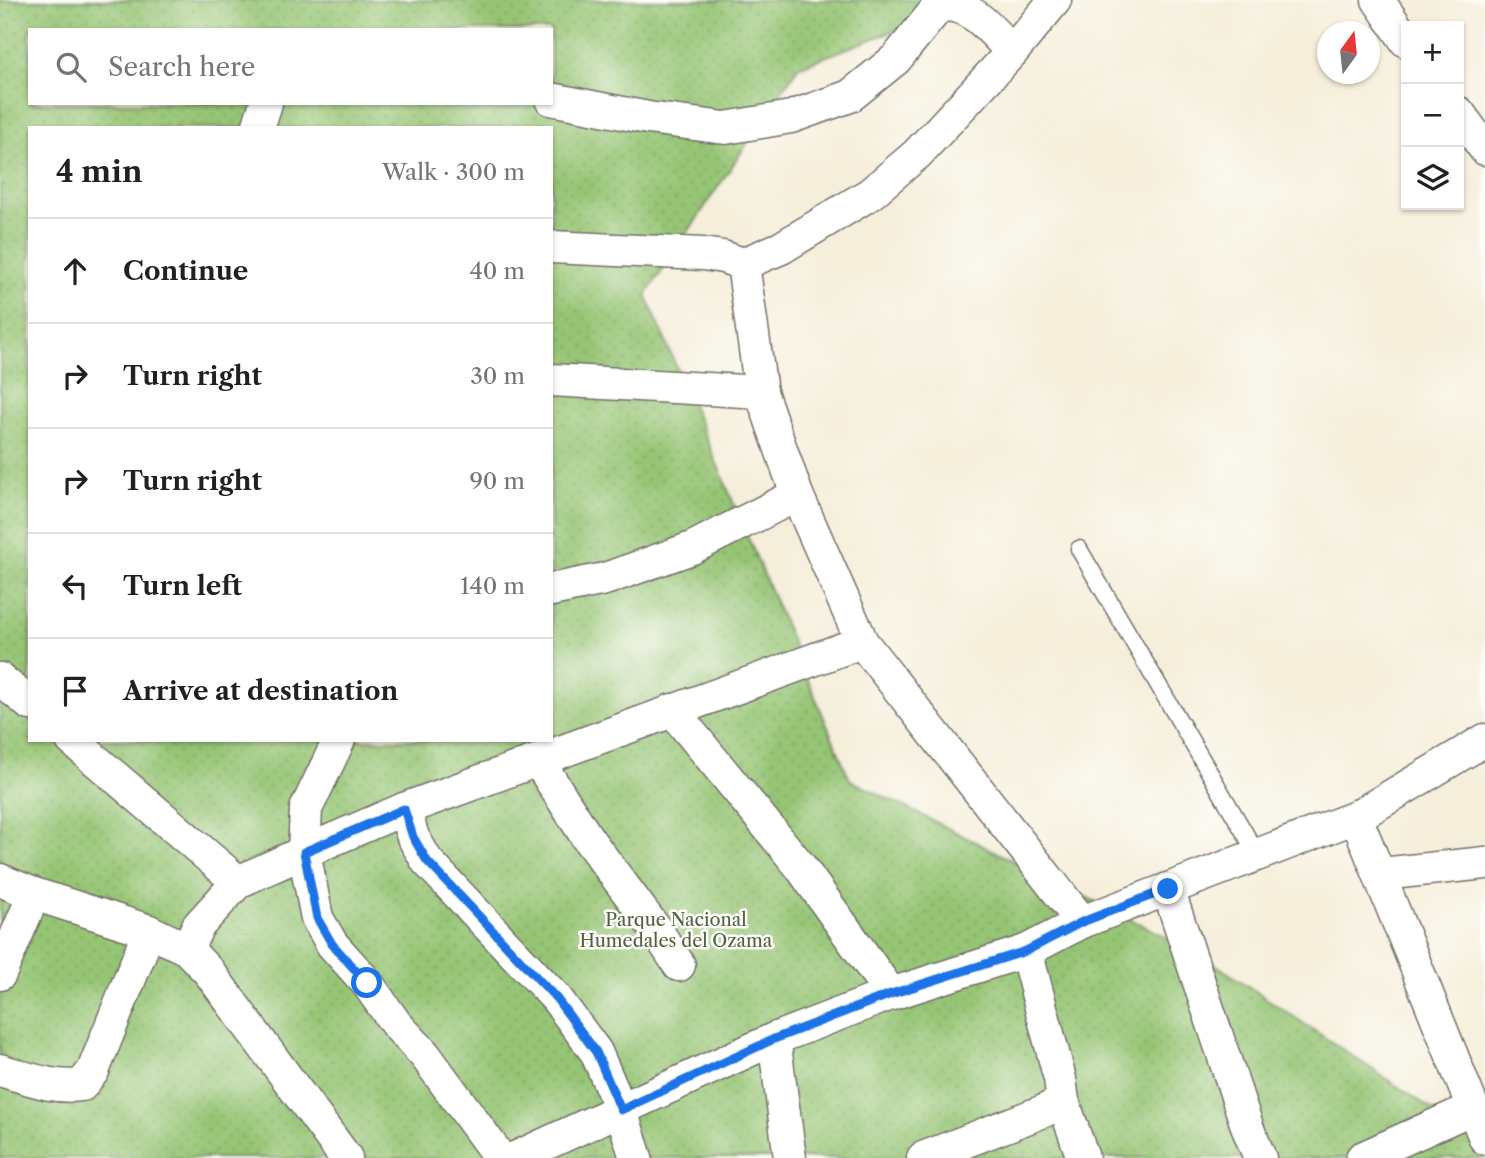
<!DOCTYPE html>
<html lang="en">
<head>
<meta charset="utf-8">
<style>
	:root { --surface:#fff; --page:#f2f2f2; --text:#202124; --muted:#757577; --line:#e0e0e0 }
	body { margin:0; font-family:"Libre Caslon Text",serif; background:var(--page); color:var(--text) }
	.controls { position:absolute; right:21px; top:21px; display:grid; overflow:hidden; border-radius:0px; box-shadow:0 2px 5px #0004 }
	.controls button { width:63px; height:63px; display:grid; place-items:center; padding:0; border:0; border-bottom:2px solid var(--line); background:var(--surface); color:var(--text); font:35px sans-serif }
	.compass { position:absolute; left:1317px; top:21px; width:63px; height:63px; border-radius:50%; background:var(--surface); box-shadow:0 2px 5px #0004; rotate:15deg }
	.stop { position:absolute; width:21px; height:21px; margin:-16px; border:5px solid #1a73e8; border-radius:50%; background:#fff }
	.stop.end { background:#1a73e8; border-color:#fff; box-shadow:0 2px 7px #0008 }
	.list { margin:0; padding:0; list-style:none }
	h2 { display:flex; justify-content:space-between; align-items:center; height:91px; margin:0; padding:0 28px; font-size:30px }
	h2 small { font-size:23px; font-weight:400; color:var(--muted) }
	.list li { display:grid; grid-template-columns:46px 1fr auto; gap:21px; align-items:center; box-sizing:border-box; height:105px; padding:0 28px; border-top:2px solid var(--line) }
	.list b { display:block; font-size:26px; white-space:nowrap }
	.list em { font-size:23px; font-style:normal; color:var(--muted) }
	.icon { flex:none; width:38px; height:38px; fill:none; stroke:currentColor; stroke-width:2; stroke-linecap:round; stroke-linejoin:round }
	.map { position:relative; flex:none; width:1485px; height:1158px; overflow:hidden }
	.search { position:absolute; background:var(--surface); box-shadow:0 2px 5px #0004; left:28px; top:28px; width:525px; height:77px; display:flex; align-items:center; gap:18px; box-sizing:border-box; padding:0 24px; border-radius:0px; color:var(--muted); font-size:26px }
	.panel { position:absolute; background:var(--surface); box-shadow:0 2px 5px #0004; left:28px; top:126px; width:525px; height:616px; border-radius:0px }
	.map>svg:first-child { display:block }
	.park { fill:url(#park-dots); stroke:#607850; stroke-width:2; fill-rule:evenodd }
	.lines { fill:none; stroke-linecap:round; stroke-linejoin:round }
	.lane-casing { stroke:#726f68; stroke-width:19 }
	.street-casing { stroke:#726f68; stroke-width:35 }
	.lane { stroke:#fff; stroke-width:16 }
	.street { stroke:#fff; stroke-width:32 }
	.route { stroke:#1a73e8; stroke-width:9 }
	.labels { text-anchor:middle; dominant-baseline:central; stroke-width:5; stroke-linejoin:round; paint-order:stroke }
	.park-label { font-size:18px; fill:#506145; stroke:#fdfcf7 }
</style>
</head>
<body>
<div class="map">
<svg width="1485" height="1158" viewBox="0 0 1485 1158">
	<defs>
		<pattern id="park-dots" width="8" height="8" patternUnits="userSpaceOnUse" patternTransform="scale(1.75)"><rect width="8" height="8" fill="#96c574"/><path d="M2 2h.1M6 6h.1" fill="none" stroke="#81a965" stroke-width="1.8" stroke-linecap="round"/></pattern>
	</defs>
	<rect width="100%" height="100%" fill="#fdfcf7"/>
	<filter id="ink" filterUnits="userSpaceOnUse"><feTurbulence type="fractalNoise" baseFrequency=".0143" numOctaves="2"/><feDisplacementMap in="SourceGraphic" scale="14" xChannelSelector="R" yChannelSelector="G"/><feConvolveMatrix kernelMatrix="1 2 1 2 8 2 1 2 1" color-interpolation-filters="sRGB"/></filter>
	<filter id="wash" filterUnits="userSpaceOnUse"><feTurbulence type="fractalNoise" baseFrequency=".00686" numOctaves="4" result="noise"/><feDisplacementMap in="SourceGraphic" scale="28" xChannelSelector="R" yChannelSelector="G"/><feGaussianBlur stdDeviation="1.57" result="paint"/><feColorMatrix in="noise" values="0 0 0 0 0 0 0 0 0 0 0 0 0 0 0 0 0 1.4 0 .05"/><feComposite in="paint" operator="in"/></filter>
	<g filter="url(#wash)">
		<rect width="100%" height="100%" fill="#f5eeda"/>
		<!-- park -->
		<path class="park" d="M0,0H975L798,67L646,295L850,780L1197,952L1485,1145V1158H0ZM30,30H551V103H30ZM30,128H551V740H30Z"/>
	</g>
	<g filter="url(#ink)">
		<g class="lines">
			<!-- lane casing -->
			<g class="lane-casing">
				<path id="lane" d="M1079,549L1257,854"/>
			</g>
			<!-- street casing -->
			<g class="street-casing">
				<g id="street">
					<path d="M1378,0L1406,41"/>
					<path d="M551,99L648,118L725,128L791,117L850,96L896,59L939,6C969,0 993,32 1012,52"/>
					<path d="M1459,113L1485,149"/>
					<path d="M258,128L266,103"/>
					<path d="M551,247L703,254L723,257L743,264L781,248L870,194L917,154L1012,52L1055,0"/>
					<path d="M743,264L761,392L797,495L862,642L1082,922"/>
					<path d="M551,380L761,392"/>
					<path d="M551,590L605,579L692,548L797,495"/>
					<path d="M0,679L30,704"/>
					<path d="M672,710L800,866L891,994"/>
					<path d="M72,740L238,882"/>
					<path d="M339,740L306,809L304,852L317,918L332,944L367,983L396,1024L425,1055L500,1158"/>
					<path d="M1485,740L1356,817L1485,1138"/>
					<path d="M539,762L588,839L657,931L679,965"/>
					<path d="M404,809L413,837L427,861L556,998L596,1052L621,1110L636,1158"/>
					<path d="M1381,874L1485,863"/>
					<path d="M0,880L34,894L149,931L187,949L209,972L346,1158"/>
					<path d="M1168,889L1248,1129L1260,1158"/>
					<path d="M187,949L198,926L238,882L304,852L404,809L862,642"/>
					<path d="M0,974L34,894"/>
					<path d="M774,1039L790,1158"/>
					<path d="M0,1070C27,1078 54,1089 82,1085L93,1071L149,931"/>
					<path d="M1063,1101L1083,1158"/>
					<path d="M515,1158L774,1039L891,994L1026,951L1082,922L1356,817"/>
					<path d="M923,1158L1044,1111L1063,1101L1060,1079L1026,951"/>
					<path d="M1362,1158L1473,1108"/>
				</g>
			</g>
			<!-- lane -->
			<use href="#lane" class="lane"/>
			<!-- street -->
			<use href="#street" class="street"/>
		</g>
	</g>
	<g class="lines" filter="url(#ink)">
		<!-- route -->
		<path class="route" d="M367,983L332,944L317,918L304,852L404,809L413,837L427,861L556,998L596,1052L621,1110L774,1039L891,994L1026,951L1082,922L1168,889"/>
	</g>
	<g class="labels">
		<!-- park labels -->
		<g class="park-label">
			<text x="676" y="920">Parque Nacional<tspan x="676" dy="21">Humedales del Ozama</tspan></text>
		</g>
	</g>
</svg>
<div class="controls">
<button>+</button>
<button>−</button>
<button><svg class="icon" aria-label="layers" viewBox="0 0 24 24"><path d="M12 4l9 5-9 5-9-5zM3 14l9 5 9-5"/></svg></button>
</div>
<svg class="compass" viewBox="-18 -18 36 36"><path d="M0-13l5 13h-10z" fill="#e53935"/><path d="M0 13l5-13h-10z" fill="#757577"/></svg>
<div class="stop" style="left:367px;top:983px"></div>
<div class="stop end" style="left:1168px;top:889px"></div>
<div class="search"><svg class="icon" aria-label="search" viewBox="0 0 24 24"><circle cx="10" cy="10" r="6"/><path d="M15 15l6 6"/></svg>Search here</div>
<section class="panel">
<h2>4 min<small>Walk · 300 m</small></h2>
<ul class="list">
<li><svg class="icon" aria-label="ahead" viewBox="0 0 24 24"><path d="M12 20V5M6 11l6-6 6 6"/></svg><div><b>Continue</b></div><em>40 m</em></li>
<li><svg class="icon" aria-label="right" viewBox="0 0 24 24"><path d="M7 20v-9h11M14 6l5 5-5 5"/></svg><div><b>Turn right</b></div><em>30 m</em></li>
<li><svg class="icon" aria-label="right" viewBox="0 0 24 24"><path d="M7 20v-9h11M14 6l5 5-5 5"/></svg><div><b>Turn right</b></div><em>90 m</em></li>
<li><svg class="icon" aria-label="left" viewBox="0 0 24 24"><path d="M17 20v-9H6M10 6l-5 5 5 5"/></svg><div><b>Turn left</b></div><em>140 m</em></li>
<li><svg class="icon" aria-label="arrive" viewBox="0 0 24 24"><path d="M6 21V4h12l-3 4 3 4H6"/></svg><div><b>Arrive at destination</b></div></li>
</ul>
</section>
</div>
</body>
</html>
